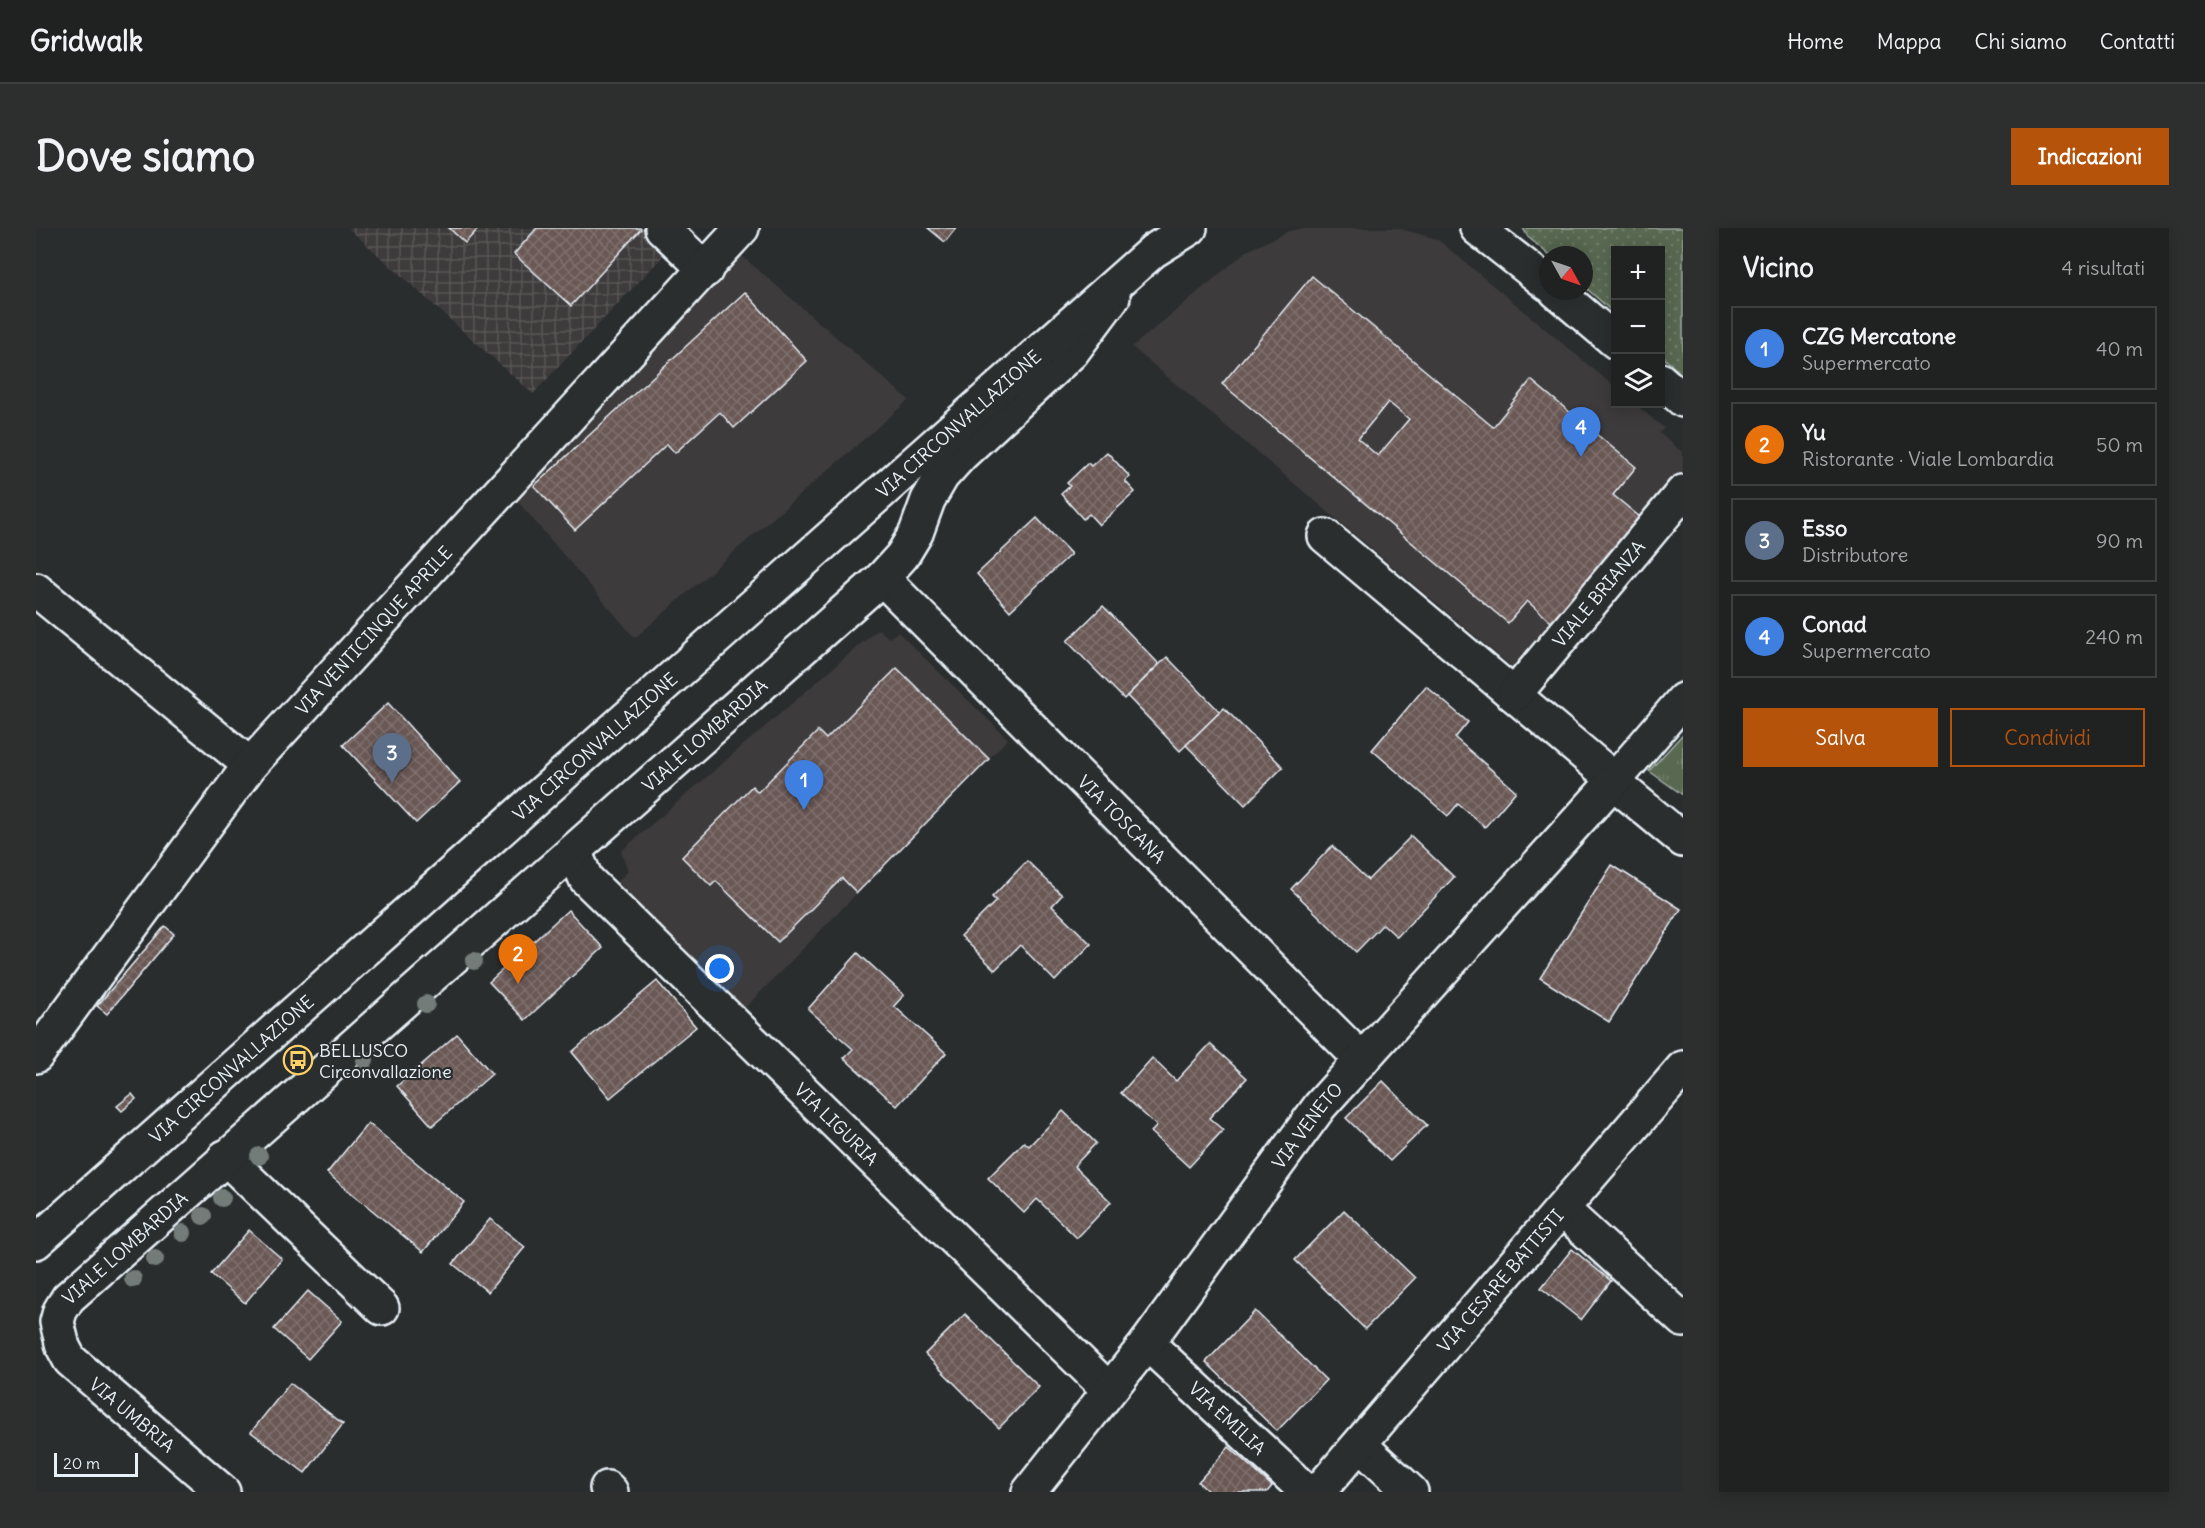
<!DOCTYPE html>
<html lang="it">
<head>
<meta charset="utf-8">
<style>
	:root { --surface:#202222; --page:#2d2f2f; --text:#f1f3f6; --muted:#a2a4a5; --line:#3d3f40; --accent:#b45309 }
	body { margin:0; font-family:Delius,sans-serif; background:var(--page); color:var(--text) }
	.controls { position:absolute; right:18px; top:18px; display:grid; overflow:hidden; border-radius:0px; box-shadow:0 3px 15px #0003 }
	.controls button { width:54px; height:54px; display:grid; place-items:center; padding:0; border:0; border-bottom:2px solid var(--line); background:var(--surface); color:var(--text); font:30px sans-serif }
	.compass { position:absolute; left:1503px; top:18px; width:54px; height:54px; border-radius:50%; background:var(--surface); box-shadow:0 3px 15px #0003; rotate:130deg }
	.scale { position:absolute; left:18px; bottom:15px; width:84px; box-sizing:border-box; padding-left:6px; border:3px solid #e8f1f8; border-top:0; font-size:16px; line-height:21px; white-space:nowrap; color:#e8f1f8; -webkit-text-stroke:4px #2a2d2e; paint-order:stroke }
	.you { position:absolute; left:684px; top:741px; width:21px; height:21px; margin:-15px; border:4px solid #fff; border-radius:50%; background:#1a73e8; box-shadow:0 0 0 9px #1a73e833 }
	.badge { display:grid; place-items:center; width:39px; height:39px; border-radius:50%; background:var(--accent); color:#fff; font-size:20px; font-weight:700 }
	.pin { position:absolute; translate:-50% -50px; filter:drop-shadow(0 2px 3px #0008) }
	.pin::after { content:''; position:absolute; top:32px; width:21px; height:18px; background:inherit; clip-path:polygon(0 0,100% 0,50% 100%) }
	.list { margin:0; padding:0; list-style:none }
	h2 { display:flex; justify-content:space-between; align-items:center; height:78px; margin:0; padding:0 24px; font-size:26px }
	h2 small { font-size:20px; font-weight:400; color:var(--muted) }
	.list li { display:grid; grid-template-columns:39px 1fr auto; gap:18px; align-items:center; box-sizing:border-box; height:84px; margin:0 12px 12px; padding:0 12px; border:2px solid var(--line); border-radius:0px }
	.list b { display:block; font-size:22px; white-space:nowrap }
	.list p { margin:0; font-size:20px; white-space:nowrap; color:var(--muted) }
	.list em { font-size:20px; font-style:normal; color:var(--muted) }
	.actions { display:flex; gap:12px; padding:18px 24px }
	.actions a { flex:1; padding:14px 0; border:2px solid var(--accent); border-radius:0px; text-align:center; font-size:21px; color:var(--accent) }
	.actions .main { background:var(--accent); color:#fff }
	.icon { flex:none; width:33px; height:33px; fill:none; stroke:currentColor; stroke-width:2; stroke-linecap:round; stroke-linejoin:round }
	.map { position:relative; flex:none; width:1647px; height:1264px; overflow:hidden; border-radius:0px }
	header { display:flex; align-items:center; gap:36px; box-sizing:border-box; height:84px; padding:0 30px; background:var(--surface); border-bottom:2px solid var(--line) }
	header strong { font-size:28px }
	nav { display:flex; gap:33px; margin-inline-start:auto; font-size:21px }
	.intro { display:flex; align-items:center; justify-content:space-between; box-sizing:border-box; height:144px; padding:0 36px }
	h1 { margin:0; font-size:42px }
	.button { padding:15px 27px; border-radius:0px; background:var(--accent); color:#fff; font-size:21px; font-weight:700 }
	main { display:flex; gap:36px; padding:0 36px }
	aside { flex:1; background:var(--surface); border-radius:0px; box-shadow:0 3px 15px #0003 }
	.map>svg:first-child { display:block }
	.built { fill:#3d3a3a }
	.industrial { fill:url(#industrial-grid) }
	.grass { fill:url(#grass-dots); stroke:#a0aca4; stroke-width:1.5 }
	.park { fill:url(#park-tufts); stroke:#a0aca4; stroke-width:1.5 }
	.building { fill:url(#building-cross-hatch); stroke:#e8f1f8; stroke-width:1.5; fill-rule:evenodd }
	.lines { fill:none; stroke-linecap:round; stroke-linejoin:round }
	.minor-casing { stroke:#e8f1f8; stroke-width:38 }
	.major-casing { stroke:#e8f1f8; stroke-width:38 }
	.minor { stroke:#2a2d2e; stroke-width:33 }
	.major { stroke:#2a2d2e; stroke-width:33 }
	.tree { fill:#737b78 }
	.labels { text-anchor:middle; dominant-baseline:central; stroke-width:4.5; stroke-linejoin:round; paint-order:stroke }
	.street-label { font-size:18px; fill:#e8f1f8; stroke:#2a2d2e }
	.poi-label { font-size:18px; fill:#e8f1f8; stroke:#2a2d2e; text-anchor:start }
</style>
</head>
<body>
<header>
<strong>Gridwalk</strong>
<nav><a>Home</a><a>Mappa</a><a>Chi siamo</a><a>Contatti</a></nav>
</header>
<div class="intro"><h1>Dove siamo</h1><a class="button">Indicazioni</a></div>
<main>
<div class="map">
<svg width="1647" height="1264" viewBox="0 0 1647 1264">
	<defs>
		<pattern id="industrial-grid" width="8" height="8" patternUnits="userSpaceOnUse" patternTransform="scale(1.5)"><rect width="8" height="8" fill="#3d3a3a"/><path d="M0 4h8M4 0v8" fill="none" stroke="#595757"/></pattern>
		<pattern id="grass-dots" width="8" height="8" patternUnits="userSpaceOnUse" patternTransform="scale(1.5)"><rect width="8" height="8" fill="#596851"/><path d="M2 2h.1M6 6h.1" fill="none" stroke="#717e6b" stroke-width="1.8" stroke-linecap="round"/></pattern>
		<pattern id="park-tufts" width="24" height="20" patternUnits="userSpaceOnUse" patternTransform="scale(1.5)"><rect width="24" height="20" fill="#596851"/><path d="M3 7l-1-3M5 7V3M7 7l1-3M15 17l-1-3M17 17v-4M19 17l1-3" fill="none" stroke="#717e6b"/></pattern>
		<pattern id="building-cross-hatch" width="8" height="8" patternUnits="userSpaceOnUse" patternTransform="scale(1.5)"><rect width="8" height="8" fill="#6a5855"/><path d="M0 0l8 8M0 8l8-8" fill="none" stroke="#7f706e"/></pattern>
	</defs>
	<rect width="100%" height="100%" fill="#2a2d2e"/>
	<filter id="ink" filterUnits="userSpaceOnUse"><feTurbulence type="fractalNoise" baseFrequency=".0167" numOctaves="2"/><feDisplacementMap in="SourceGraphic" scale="12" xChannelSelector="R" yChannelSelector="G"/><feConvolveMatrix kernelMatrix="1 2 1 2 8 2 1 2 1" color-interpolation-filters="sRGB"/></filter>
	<g filter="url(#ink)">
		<!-- built -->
		<g class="built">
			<path d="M1268,0H1361L1401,11L1579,159L1580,176H1599L1628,200L1623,205L1647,225V251L1482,444L1096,119L1211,23L1253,3Z"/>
			<path d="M705,27L873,172L599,410L477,268Z"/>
			<path d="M842,401L853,410L862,404L972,511L708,781L580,655L592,643L585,623Z"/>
		</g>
		<!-- industrial -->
		<path class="industrial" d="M312,0H636L645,9L497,166Z"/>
		<!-- grass -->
		<path class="grass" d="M1487,0H1647V148L1625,127L1624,22H1580L1579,86L1548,58V27H1513L1492,9Z"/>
		<!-- park -->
		<path class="park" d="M1647,506V567L1613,543Z"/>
		<!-- building -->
		<g class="building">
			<path d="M413,0H443L429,15Z"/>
			<path d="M501,0H604L605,1L535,78L478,26Z"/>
			<path d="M892,0H920L909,14Z"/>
			<path d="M1276,48L1457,199L1495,152L1600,239L1577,267L1610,294L1522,400L1491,373L1472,395L1186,156ZM1352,174L1373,191L1342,228L1322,211Z"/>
			<path d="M709,64L771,133L698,200L684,184L639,225L631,216L539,302L498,258Z"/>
			<path d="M1071,224L1094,249L1089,253L1099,264L1063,297L1053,286L1047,291L1025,266L1034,258L1031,255L1052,235L1055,238Z"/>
			<path d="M1001,290L1035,326L974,383L941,346Z"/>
			<path d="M1067,378L1123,436L1088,471L1031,413Z"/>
			<path d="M1131,429L1184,484L1144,523L1091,468Z"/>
			<path d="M861,440L953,531L821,665L806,650L742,714L680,653L675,658L646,629L716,558L722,564L782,503L790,511Z"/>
			<path d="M1390,458L1432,494L1419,510L1480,563L1449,599L1422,576L1412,588L1336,522Z"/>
			<path d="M352,475L424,554L380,595L307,517Z"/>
			<path d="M1188,480L1247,539L1209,577L1150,517Z"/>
			<path d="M1375,608L1418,649L1361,709L1347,696L1320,724L1255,661L1296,618L1332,652Z"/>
			<path d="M991,633L1026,667L1016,678L1055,716L1019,753L984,717L959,742L925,708L960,673L956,669Z"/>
			<path d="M1576,637L1645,681L1573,794L1504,750Z"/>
			<path d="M532,682L567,720L489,792L453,754Z"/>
			<path d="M129,698L138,706L71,786L61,778Z"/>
			<path d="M822,725L868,767L858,778L910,825L861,878L808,830L817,821L772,781Z"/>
			<path d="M621,753L660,799L574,870L536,824Z"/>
			<path d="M421,806L456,846L396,898L361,858Z"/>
			<path d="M1174,816L1211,850L1173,890L1187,902L1153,939L1115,904L1121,898L1085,865L1116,830L1140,853Z"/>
			<path d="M268,824L273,829L258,841L254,836Z"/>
			<path d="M1347,853L1391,897L1354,933L1310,890Z"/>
			<path d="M96,866L100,871L86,883L81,878Z"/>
			<path d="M1027,883L1060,915L1038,938L1075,974L1041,1010L1001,971L988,985L952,950L988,914L993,918Z"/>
			<path d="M332,895L428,974L387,1024L291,945Z"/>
			<path d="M1308,982L1379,1050L1329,1101L1259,1032Z"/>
			<path d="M454,991L489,1019L452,1064L417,1036Z"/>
			<path d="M213,1002L246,1031L209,1075L175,1046Z"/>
			<path d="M1536,1021L1575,1053L1545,1092L1505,1060Z"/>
			<path d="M272,1063L306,1093L272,1131L238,1101Z"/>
			<path d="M1219,1083L1290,1152L1241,1203L1170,1134Z"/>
			<path d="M929,1086L1003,1159L963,1200L889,1126Z"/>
			<path d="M254,1155L307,1196L269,1245L215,1204Z"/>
			<path d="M1193,1219L1236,1258L1231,1264H1173L1162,1254Z"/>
		</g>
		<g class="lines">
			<!-- minor casing -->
			<g class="minor-casing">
				<g id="minor">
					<path d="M626,0L670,42"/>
					<path d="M1441,0L1512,56"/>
					<path d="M1520,63L1580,114"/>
					<path d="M1624,152L1647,172"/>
					<path d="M1289,308L1566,541L1577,554L1647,612"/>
					<path id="s1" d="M846,350L1326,832"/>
					<path d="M0,362L214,537"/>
					<path id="s2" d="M1478,467L1647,264"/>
					<path id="s3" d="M538,623L550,651L1073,1162"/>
					<path id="s4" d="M0,828L214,537L706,0"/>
					<path d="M189,929L346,1080"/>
					<path d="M1527,982L1647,1092"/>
					<path id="s5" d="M1111,1115L1271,1264"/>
					<path d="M1324,1217L1375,1264"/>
					<path d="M571,1260L575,1264"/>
					<path id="s6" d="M187,1264L34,1132L27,1119L21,1094L24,1083L32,1070L846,350L866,328L880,305L892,272L906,248L925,227L1036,124L1077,69"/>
					<path id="s7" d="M993,1264L1111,1115L1284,878L1577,554L1647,472"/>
					<path id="s8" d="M1282,1264L1647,840"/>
				</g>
			</g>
			<!-- major casing -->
			<g class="major-casing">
				<g id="major">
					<path id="s9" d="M0,1014L1117,23L1154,0"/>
				</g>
			</g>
			<!-- minor -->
			<use href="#minor" class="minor"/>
			<!-- major -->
			<use href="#major" class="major"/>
		</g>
		<!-- trees -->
		<g class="tree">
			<circle cx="438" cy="733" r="9"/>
			<circle cx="390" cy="776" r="9"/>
			<circle cx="329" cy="832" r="9"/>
			<circle cx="223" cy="928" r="9"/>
			<circle cx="186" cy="970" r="9"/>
			<circle cx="167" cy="988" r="9"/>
			<circle cx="147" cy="1005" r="9"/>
			<circle cx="119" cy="1031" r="9"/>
			<circle cx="97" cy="1051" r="9"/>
		</g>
	</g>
	<!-- icons -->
	<defs>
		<g id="bus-ring" transform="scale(1.5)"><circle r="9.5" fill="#2a2d2e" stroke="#ffd166" stroke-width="1.5"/><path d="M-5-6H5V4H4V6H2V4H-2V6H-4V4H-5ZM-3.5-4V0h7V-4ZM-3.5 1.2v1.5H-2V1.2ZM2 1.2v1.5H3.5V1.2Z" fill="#ffd166"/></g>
	</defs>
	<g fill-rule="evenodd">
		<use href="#bus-ring" x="262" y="832"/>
	</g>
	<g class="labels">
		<!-- street labels -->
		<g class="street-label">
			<text stroke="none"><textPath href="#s9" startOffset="1233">VIA CIRCONVALLAZIONE</textPath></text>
			<text stroke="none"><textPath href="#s2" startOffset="132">VIALE BRIANZA</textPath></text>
			<text stroke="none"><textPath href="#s4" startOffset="544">VIA VENTICINQUE APRILE</textPath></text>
			<text stroke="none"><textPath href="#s6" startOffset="1119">VIALE LOMBARDIA</textPath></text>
			<text stroke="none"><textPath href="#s9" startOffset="747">VIA CIRCONVALLAZIONE</textPath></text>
			<text stroke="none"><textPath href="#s1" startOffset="340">VIA TOSCANA</textPath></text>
			<text stroke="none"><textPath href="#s9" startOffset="261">VIA CIRCONVALLAZIONE</textPath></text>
			<text stroke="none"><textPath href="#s3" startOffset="381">VIA LIGURIA</textPath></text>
			<text stroke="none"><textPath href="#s7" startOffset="460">VIA VENETO</textPath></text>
			<text stroke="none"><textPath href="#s6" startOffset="345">VIALE LOMBARDIA</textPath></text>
			<text stroke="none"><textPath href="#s8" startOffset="279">VIA CESARE BATTISTI</textPath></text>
			<text transform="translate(96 1187) rotate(40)">VIA UMBRIA</text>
			<text stroke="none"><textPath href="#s5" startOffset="110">VIA EMILIA</textPath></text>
		</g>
		<!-- poi labels -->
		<g class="poi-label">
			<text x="283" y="822">BELLUSCO<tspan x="283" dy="21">Circonvallazione</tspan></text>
		</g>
	</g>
</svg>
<div class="controls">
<button>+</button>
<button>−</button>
<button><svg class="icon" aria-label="layers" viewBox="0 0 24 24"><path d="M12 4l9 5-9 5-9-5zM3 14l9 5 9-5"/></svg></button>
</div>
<svg class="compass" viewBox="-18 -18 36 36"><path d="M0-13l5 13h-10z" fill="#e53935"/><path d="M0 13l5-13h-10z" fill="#a2a4a5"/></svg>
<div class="scale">20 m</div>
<div class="you"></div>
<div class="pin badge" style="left:768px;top:582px;background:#3f7fe0">1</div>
<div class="pin badge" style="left:482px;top:756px;background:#e8710a">2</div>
<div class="pin badge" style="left:356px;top:555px;background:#5c6f8a">3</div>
<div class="pin badge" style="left:1545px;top:229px;background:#3f7fe0">4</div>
</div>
<aside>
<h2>Vicino<small>4 risultati</small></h2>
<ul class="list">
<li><span class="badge" style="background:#3f7fe0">1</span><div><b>CZG Mercatone</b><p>Supermercato</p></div><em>40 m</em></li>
<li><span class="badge" style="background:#e8710a">2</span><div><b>Yu</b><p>Ristorante · Viale Lombardia</p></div><em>50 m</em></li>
<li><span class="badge" style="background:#5c6f8a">3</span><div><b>Esso</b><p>Distributore</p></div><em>90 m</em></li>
<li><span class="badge" style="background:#3f7fe0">4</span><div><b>Conad</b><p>Supermercato</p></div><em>240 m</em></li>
</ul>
<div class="actions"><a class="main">Salva</a><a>Condividi</a></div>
</aside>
</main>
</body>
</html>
